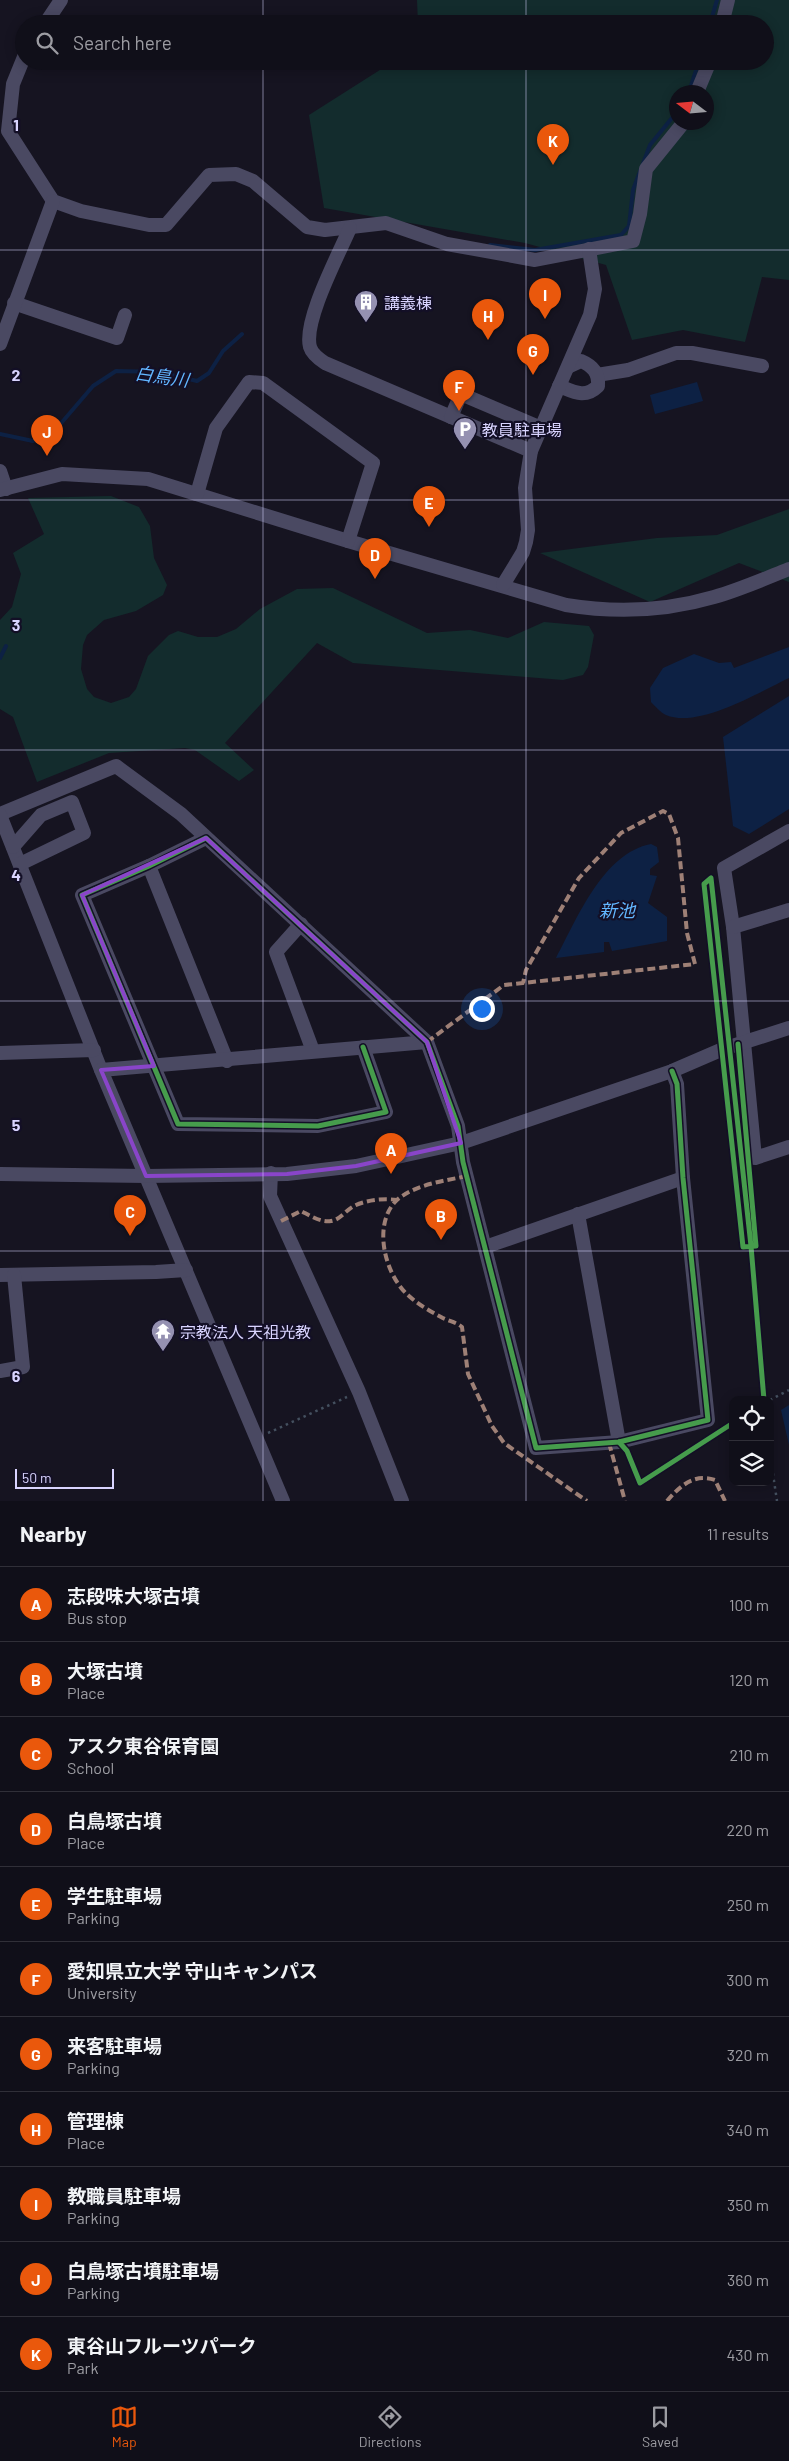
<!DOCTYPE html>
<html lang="en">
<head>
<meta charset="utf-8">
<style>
	:root { --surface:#100f19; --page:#191822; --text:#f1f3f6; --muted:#9c9ca2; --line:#302f38; --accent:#ea580c }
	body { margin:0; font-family:Barlow,"Noto Sans JP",sans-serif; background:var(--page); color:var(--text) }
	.controls { position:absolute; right:15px; bottom:15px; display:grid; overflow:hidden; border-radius:10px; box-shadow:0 2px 12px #0003 }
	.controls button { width:45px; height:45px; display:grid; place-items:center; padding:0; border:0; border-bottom:1px solid var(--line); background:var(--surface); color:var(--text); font:25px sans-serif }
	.compass { position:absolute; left:669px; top:85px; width:45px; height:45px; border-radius:50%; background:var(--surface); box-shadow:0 2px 12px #0003; rotate:286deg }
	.scale { position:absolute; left:15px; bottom:12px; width:99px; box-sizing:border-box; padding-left:5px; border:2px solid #d9d4ff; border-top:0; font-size:14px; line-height:18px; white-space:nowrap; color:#d9d4ff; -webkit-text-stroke:4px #130f26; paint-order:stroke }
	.you { position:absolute; left:481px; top:1008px; width:18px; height:18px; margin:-12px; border:4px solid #fff; border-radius:50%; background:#1a73e8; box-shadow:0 0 0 8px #1a73e833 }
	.badge { display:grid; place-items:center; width:32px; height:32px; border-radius:50%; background:var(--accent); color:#fff; font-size:16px; font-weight:700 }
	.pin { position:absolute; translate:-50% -41px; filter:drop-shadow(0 1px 2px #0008) }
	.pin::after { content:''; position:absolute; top:26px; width:18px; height:15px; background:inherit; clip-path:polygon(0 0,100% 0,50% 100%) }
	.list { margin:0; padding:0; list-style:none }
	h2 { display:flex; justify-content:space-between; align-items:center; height:65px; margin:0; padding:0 20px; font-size:21px }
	h2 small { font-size:16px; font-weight:400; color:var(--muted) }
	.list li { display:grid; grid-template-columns:32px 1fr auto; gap:15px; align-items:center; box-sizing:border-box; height:75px; padding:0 20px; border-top:1px solid var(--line) }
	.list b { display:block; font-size:19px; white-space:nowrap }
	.list p { margin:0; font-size:16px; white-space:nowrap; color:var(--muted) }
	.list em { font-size:16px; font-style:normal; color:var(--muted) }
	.icon { flex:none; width:28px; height:28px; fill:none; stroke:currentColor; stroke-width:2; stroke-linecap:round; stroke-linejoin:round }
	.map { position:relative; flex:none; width:789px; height:1501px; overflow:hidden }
	.search { position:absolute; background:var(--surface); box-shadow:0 2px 12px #0003; left:15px; right:15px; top:15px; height:55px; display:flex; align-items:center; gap:12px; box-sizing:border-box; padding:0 18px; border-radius:28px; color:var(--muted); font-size:19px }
	.sheet { height:890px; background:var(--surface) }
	nav { display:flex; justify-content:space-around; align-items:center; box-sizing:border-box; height:70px; border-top:1px solid var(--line); background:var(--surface); font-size:14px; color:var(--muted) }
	nav a { display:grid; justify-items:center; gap:2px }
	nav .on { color:var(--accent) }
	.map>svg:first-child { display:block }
	.green { fill:#132c2d; fill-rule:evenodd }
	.water { fill:#0d2144 }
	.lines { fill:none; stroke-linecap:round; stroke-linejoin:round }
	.stream { stroke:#0d2144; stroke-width:4 }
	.path { stroke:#44505f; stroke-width:2.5; stroke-dasharray:2.5 4; stroke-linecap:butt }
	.minor { stroke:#4a4962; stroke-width:14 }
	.path-bridge { stroke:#44505f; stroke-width:2.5; stroke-dasharray:2.5 4; stroke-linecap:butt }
	.quiet { stroke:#9e8076; stroke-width:4; stroke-dasharray:8 4; stroke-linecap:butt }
	.cycleway-casing { stroke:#130f26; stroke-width:8 }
	.cycleway { stroke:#469c4c; stroke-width:5 }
	.marked { fill:none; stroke:#8945c9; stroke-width:4; stroke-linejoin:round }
	.grid { fill:none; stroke:#d9d4ff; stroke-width:1; stroke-opacity:0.55 }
	.labels { text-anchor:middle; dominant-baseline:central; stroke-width:4.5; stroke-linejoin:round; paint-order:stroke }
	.poi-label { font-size:16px; fill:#d9d4ff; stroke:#130f26; text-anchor:start }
	.water-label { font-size:18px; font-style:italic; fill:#62b6ff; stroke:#130f26 }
	.grid-label { font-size:16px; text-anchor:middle; font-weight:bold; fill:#d9d4ff; stroke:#130f26; stroke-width:4.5; stroke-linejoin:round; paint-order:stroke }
</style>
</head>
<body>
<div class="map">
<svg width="789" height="1501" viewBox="0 0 789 1501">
	<rect width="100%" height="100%" fill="#161421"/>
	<!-- green -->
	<g class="green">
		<path d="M417,0H789V280L762,277L745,342L683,330L632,340L606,265L525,243L324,208L309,115L394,61H765V24H418ZM676,92H706V122H676Z"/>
		<path d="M111,496L139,507L150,526L154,558L167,585L163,595L136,611L104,620L87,635L83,645L81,669L87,689L94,697L111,703L129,697L136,689L148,656L169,635L178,631L198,637H217L236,629L260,609L297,589L333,588L427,633L470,630L508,638L544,622L589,626L594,635L588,667L583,675L563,680L353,663L317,643L225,743L254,770L239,781L195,750L185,748L109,753L37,782L13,717L0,709V620L12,607L21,574L13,553L44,534L28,498Z"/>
		<path d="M789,509V582L739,563L650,602L540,553L657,538L717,535Z"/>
	</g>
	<!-- water -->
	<g class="water">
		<path d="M697,382L703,401L655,414L650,395Z"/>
		<path d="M789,647V678C759,692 699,729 666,715C661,713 655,706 651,702L650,688L663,668L694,654L719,663L731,662L734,668Z"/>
		<path d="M789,696V809L749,834L733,826L723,737Z"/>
		<path d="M651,844L657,847L659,862L650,869V875L657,876L648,903L667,917V941L612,951L609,942H604V952L556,958C577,919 603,853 651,844Z"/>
		<path d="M789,1405V1445L781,1410Z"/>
	</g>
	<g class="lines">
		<!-- stream -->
		<g class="stream">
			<path d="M710,24L717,0"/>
			<path d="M689,92L699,61"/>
			<path d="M490,245L535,250L621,235L629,226L633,190L650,145L676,113"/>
			<path d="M0,434L33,441L57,428L93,386L116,371L159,372L197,381L209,373L223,351L242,334"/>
			<path d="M0,658L6,646"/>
		</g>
		<!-- path -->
		<g class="path">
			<path d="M711,880V878L704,884L721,1036"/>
			<path d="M724,1061L743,1247L756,1246L749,1169"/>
			<path d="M751,1246L764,1400"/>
			<path d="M770,1400L789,1390"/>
			<path d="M268,1433L347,1397"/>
			<path d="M628,1452L640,1483L733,1423"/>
			<path d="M770,1454L777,1501"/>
		</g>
		<!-- minor -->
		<g class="minor">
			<path d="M45,24L61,0"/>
			<path d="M722,24L728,0"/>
			<path d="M24,57L13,84L8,131L53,201L81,211L149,225H166L209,175L236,174L253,181L307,227L325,230L386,223L447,244L535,260L633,241L640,214L646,169L684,122"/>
			<path d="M697,92L710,61"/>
			<path d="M350,228C339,254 303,321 310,347C312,354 319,359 325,363L531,451"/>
			<path d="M14,303L117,338L125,315"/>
			<path d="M0,344L53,201"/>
			<path d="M597,375L628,370L676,353H692L762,366"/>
			<path d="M559,386C574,392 585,399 598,386C599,373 593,366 581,361L568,367"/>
			<path d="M451,417L461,394L541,428"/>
			<path d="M0,471L6,489"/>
			<path d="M0,490L62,474L148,479L348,541L566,605C615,613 666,611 714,597C739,590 764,579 789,569"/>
			<path d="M197,494L216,428L249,382L263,383L373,463L348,541"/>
			<path d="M503,585L523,552L526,542L528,530L525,488L531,451L590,315L595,289L589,249"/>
			<path d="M0,814L116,766L181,814L427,1042L458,1126L463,1162L536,1448L619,1442L708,1420L683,1178L677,1084L672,1071"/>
			<path d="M0,815L101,1070L283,1501"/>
			<path d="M789,831L724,868L733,927L755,1158L789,1147"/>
			<path d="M206,838L149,866L82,895L178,1124L318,1126L386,1112L363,1047"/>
			<path d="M13,847L41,815L72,802L84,833L20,864"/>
			<path d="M149,866L227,1061"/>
			<path d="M301,924L276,952L313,1051"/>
			<path d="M733,927L789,910"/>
			<path d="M0,1053L94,1050"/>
			<path d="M101,1070L427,1042"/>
			<path d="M271,1173L270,1196L359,1392L402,1501"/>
			<path d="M0,1174L146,1176L287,1174L356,1166L461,1143L672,1071L723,1049L789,1028"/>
			<path d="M578,1214L619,1442"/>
			<path d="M485,1247L683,1178"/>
			<path d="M0,1275L156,1272L186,1270"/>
			<path d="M0,1371L23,1367L14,1275"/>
		</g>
		<!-- path-bridge -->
		<path class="path-bridge" d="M712,887L751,1246"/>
		<!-- quiet -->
		<g class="quiet">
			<path d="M427,1042L504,985L523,983L695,964L687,933L678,838L669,814L663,811L621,833L579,878L526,970L523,983"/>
			<path d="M467,1176C444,1181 417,1184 398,1199C371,1223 385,1276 409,1296C419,1305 430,1311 441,1317C448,1321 456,1322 462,1327L468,1374L492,1426L504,1443L587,1501"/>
			<path d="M281,1221L301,1211C309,1215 321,1223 331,1221C340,1220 346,1210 354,1206C366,1200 384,1198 397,1200"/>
			<path d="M609,1443L625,1501"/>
			<path d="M667,1501C680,1486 694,1473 715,1480L725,1501"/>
		</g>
		<!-- cycleway casing -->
		<g class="cycleway-casing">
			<g id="cycleway">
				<path d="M738,1044L756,1246L743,1247L704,884L711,878L751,1246L764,1400"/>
				<path d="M363,1047L386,1112L318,1126L178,1124L82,895L149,866L206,838L427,1042L458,1126L463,1162L536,1448L619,1442L708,1420L683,1178L677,1084L672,1071"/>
				<path d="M619,1442L627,1451L640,1483L733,1423"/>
			</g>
		</g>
		<!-- cycleway -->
		<use href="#cycleway" class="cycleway"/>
	</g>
	<!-- marked area -->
	<path class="marked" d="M206,838L427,1042L461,1143L356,1166L287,1174L146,1176L101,1070L154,1066L82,895Z"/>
	<!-- grid -->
	<path class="grid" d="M263,0V24M526,0V24M263,61V1501M526,61V1501M0,250H789M0,500H789M0,750H789M0,1001H789M0,1251H789"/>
	<!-- icons -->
	<defs>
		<g id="building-pin" transform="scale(1.25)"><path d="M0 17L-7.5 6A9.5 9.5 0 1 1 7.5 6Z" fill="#9591b1" stroke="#130f26"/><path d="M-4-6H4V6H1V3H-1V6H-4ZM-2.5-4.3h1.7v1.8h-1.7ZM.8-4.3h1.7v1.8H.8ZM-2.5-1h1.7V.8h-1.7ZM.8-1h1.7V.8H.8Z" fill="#fff"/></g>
		<g id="parking-pin" transform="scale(1.25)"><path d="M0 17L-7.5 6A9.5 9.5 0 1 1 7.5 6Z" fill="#9591b1" stroke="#130f26"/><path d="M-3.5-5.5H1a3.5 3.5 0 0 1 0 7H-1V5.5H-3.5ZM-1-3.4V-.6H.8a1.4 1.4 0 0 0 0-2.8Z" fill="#fff"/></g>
		<g id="temple-pin" transform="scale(1.25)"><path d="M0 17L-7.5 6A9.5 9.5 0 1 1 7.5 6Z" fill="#9591b1" stroke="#130f26"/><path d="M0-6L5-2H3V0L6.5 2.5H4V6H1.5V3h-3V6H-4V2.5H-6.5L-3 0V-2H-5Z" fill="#fff"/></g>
	</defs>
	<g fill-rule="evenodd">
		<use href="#building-pin" x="366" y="302"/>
		<use href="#parking-pin" x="465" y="429"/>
		<use href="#temple-pin" x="163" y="1331"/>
	</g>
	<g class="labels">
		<!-- poi labels -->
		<g class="poi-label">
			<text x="384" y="302">講義棟</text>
			<text x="482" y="429">教員駐車場</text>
			<text x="180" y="1331">宗教法人 天祖光教</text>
		</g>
		<!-- water labels -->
		<g class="water-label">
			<text transform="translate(162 376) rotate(8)">白鳥川</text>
			<text x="617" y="910">新池</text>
		</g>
	</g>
	<g class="grid-label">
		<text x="16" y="131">1</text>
		<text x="16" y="381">2</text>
		<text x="16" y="631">3</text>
		<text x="16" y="881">4</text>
		<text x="16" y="1131">5</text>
		<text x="16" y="1382">6</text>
	</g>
</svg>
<div class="controls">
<button><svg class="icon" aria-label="locate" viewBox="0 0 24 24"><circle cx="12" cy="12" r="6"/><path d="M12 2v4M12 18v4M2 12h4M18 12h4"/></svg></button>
<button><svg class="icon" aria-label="layers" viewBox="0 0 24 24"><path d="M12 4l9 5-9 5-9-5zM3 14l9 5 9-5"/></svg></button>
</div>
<svg class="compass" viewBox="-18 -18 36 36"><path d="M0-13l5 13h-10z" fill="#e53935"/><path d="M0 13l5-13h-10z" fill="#9c9ca2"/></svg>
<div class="scale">50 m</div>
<div class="you"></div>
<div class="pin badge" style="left:391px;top:1174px">A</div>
<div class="pin badge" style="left:441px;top:1240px">B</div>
<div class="pin badge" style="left:130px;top:1236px">C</div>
<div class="pin badge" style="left:375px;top:579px">D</div>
<div class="pin badge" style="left:429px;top:527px">E</div>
<div class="pin badge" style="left:459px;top:411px">F</div>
<div class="pin badge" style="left:533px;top:375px">G</div>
<div class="pin badge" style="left:488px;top:340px">H</div>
<div class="pin badge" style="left:545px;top:319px">I</div>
<div class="pin badge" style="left:47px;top:456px">J</div>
<div class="pin badge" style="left:553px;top:165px">K</div>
<div class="search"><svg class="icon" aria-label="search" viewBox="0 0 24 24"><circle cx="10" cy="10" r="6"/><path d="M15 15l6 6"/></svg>Search here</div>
</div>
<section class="sheet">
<h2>Nearby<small>11 results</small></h2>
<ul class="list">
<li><span class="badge">A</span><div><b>志段味大塚古墳</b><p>Bus stop</p></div><em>100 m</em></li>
<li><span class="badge">B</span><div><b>大塚古墳</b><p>Place</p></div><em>120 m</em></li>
<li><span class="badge">C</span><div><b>アスク東谷保育園</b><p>School</p></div><em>210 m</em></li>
<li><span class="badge">D</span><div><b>白鳥塚古墳</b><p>Place</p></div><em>220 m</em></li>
<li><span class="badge">E</span><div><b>学生駐車場</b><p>Parking</p></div><em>250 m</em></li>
<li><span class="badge">F</span><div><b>愛知県立大学 守山キャンパス</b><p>University</p></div><em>300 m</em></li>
<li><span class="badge">G</span><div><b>来客駐車場</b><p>Parking</p></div><em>320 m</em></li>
<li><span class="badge">H</span><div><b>管理棟</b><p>Place</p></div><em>340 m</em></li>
<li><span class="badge">I</span><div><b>教職員駐車場</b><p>Parking</p></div><em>350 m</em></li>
<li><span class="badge">J</span><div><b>白鳥塚古墳駐車場</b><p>Parking</p></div><em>360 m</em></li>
<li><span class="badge">K</span><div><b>東谷山フルーツパーク</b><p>Park</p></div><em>430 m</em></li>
</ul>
</section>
<nav>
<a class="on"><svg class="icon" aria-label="map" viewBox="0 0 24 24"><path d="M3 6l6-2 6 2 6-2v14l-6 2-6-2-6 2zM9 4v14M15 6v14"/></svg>Map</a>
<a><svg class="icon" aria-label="directions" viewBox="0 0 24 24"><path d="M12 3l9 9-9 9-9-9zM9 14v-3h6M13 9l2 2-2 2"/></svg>Directions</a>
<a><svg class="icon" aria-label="saved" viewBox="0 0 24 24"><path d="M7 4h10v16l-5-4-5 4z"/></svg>Saved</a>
</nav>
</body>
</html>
